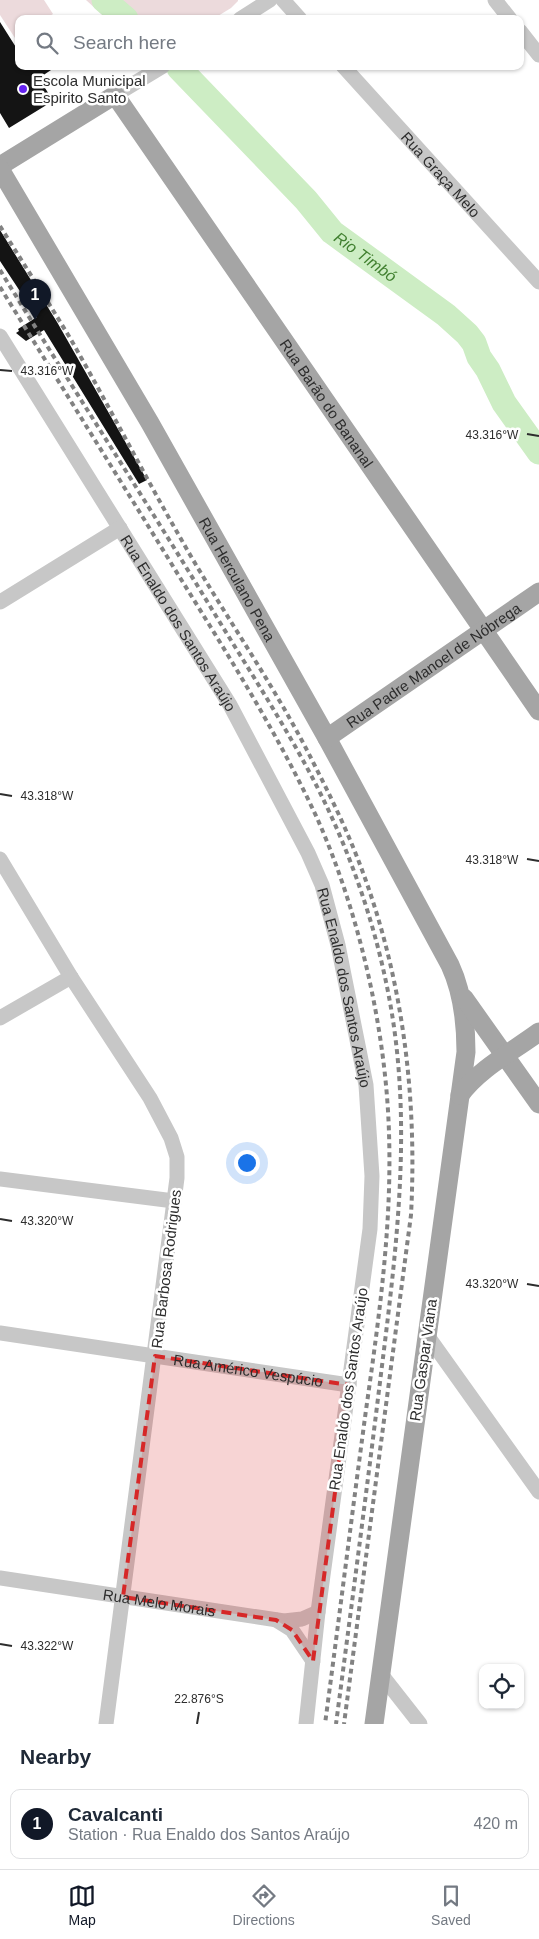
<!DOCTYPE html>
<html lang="en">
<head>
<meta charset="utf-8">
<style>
	:root { --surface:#fff; --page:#f6f6f7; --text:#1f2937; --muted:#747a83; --line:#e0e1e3; --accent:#111827 }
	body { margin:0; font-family:Arial,sans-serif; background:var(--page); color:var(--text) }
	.controls { position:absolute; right:15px; bottom:15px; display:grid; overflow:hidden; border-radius:10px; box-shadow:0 1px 4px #0004 }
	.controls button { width:45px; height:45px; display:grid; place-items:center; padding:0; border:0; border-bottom:1px solid var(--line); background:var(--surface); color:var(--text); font:25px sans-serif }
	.you { position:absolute; left:246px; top:1162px; width:18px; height:18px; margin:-12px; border:4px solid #fff; border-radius:50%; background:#1a73e8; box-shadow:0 0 0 8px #1a73e833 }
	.badge { display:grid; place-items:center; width:32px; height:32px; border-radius:50%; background:var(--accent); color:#fff; font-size:16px; font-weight:700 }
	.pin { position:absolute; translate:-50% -41px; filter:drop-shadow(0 1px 2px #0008) }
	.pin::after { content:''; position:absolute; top:26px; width:18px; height:15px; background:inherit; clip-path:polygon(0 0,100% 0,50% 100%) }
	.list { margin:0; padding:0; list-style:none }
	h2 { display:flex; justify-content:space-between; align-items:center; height:65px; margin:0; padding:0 20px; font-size:21px }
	h2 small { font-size:16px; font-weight:400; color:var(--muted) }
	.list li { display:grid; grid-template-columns:32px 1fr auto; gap:15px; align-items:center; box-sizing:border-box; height:70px; margin:0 10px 10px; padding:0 10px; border:1px solid var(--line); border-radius:10px }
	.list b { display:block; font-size:19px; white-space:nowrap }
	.list p { margin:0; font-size:16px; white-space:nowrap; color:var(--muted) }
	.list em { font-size:16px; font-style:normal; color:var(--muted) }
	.icon { flex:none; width:28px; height:28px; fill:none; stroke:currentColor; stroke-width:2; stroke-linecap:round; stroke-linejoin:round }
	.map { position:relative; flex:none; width:539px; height:1724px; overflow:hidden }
	.search { position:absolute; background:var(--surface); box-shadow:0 1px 4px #0004; left:15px; right:15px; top:15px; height:55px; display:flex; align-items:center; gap:12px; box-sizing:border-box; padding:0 18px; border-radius:10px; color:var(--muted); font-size:19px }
	.sheet { height:145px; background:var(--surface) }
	nav { display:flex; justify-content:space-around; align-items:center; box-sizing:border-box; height:70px; border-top:1px solid var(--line); background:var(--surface); font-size:14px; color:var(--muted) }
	nav a { display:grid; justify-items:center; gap:2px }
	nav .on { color:var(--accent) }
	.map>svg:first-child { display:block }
	.green { fill:#ecdadc }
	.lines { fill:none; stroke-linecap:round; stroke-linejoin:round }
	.river { stroke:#cdedc4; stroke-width:25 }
	.building { fill:#141414 }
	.minor { stroke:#c7c7c7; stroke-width:15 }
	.major { stroke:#a5a5a5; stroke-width:19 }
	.rail { stroke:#828282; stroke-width:4; stroke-dasharray:5 4; stroke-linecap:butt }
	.marked { fill:#d62828; fill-opacity:0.2; stroke:#d62828; stroke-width:4; stroke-dasharray:10 6; stroke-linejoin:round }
	.ticks { fill:none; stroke:#2d2d2d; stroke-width:2 }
	.poi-dot { fill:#6623f1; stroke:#fff; stroke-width:2 }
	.labels { text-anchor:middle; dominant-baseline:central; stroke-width:5; stroke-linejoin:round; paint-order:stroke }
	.poi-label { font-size:15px; fill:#2d2d2d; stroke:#fff; text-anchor:start }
	.street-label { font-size:15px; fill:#2d2d2d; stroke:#fff }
	.water-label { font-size:16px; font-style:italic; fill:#418030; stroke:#fff }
	.ticks-label { font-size:12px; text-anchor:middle; fill:#2d2d2d; stroke:#fff; stroke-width:5; stroke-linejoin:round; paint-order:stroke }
</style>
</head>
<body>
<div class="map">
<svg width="539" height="1724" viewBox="0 0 539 1724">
	<rect width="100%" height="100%" fill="#fff"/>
	<!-- green -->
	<g class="green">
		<path d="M0,0H44L53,14L45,19H19V35L15,38L0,15Z"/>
		<path d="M86,0H238V1L231,8L213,19H107Z"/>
	</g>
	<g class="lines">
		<!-- river -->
		<g class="river">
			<path d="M104,0L126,19"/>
			<path id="s1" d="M179,68L306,200L332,232L446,315L467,334L474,343L479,357L488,370L504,403L539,452"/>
		</g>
	</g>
	<!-- building -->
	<g class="building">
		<path d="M0,22L19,52V66H57L39,78L53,101L9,128L0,113Z"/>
		<path d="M0,230L57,322L147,480L139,484L44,330L26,341L16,333L19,331L18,329L37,317L0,261Z"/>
	</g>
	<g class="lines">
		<!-- minor -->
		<g class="minor">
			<path d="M283,0L300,19"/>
			<path d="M495,0L510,19"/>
			<path d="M240,19L270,0"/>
			<path d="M520,31L539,55"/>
			<path id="s2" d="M343,66L539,282"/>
			<path d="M115,95L163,66"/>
			<path id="s3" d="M0,336L230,705L308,853L322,885L338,945L366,1085L372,1176L370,1229L318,1612L306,1724"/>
			<path d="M0,602L120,528"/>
			<path d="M0,859L71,977L150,1098L171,1138L177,1157V1178L106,1724"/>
			<path d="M0,1018L71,977"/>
			<path d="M0,1179L174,1201"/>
			<path id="s4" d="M0,1333L349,1385"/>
			<path d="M427,1335L539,1492"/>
			<path id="s5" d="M0,1578L284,1621L302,1619L318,1612"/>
			<path d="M276,1620L292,1630L313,1661"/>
			<path d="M380,1673L420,1724"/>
		</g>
		<!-- major -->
		<g class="major">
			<path id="s6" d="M0,166L115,95L539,711"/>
			<path id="s7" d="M0,169L150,423L327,738L450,965C463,993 466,1022 466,1052L374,1724"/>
			<path id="s8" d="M327,738L539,592"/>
			<path d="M464,998L539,1104"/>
			<path d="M460,1095C480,1068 512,1052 539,1032"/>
		</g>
		<!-- rail -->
		<g class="rail">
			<path d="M0,226C23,263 47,300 70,338C108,404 143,473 181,539C224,615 276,687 315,766C334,803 352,841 366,881C404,988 417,1102 411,1215L344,1724"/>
			<path d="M0,270C71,386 145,499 216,616C246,665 277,713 305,764C347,840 378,928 392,1014C412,1137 395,1260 380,1382C366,1496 351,1610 336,1724"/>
			<path d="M0,287C60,384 120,480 179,576C228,655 278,734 317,818C359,912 386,1030 389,1133C392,1226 379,1318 366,1410C352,1514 339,1619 325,1724"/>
		</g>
	</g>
	<!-- marked area -->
	<path class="marked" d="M155,1356L349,1385L313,1661L292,1630L276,1620L123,1597Z"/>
	<!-- ticks -->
	<path class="ticks" d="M0,370L12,371M527,434L539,436M0,794L12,796M527,859L539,861M0,1219L12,1221M527,1284L539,1286M0,1644L12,1646M197,1724L199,1712"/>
	<!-- markers -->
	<circle class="poi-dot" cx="23" cy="89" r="5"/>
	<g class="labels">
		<!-- poi labels -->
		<g class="poi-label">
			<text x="33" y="80">Escola Municipal<tspan x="33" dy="17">Espirito Santo</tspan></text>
		</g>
		<!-- street labels -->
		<g class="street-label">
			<text stroke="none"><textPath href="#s2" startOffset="146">Rua Graça Melo</textPath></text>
			<text stroke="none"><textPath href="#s6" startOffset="509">Rua Barão do Bananal</textPath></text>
			<text stroke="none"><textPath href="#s7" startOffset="474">Rua Herculano Pena</textPath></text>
			<text stroke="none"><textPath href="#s3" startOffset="338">Rua Enaldo dos Santos Araújo</textPath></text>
			<text stroke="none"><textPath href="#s8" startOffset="129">Rua Padre Manoel de Nóbrega</textPath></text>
			<text stroke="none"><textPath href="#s3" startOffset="742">Rua Enaldo dos Santos Araújo</textPath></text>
			<text transform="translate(166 1269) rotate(-83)">Rua Barbosa Rodrigues</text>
			<text transform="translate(423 1360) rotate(-82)">Rua Gaspar Viana</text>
			<text stroke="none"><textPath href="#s4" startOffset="251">Rua Américo Vespúcio</textPath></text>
			<text transform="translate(348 1389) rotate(-82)">Rua Enaldo dos Santos Araújo</text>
			<text stroke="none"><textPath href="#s5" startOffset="161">Rua Melo Morais</textPath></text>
		</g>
		<!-- water labels -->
		<g class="water-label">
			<text stroke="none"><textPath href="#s1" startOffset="266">Rio Timbó</textPath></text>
		</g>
	</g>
	<g class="ticks-label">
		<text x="47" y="375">43.316°W</text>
		<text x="492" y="439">43.316°W</text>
		<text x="47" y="800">43.318°W</text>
		<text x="492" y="864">43.318°W</text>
		<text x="47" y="1225">43.320°W</text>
		<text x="492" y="1288">43.320°W</text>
		<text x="47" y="1650">43.322°W</text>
		<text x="199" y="1703">22.876°S</text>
	</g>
</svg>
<div class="controls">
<button><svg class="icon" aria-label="locate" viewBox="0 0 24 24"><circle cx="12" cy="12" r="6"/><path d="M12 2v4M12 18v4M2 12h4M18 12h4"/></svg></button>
</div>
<div class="you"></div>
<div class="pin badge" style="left:35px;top:320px">1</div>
<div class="search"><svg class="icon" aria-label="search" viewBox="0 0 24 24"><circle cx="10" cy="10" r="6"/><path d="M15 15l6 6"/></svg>Search here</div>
</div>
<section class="sheet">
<h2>Nearby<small></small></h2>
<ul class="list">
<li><span class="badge">1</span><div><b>Cavalcanti</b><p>Station · Rua Enaldo dos Santos Araújo</p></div><em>420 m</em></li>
</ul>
</section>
<nav>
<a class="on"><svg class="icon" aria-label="map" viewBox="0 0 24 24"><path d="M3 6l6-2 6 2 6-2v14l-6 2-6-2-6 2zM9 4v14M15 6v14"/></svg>Map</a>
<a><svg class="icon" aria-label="directions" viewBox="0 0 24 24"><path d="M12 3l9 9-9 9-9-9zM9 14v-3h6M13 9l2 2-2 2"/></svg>Directions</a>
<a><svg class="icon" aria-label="saved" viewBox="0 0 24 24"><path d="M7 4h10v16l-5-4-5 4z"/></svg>Saved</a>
</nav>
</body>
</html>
